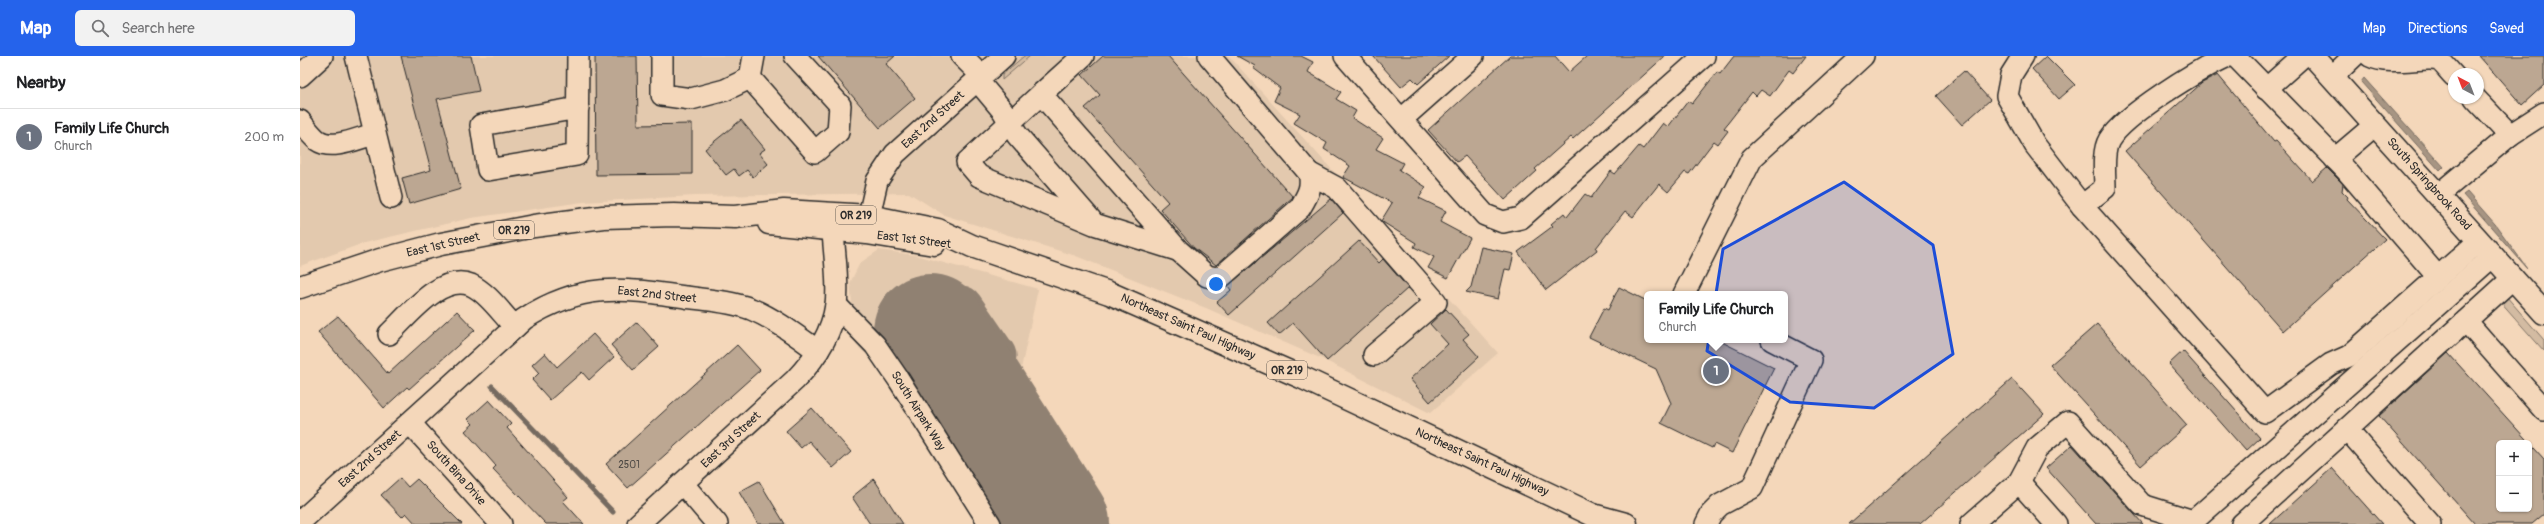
<!DOCTYPE html>
<html lang="en">
<head>
<meta charset="utf-8">
<style>
	:root { --surface:#fff; --page:#f2f2f2; --text:#202124; --muted:#757577; --line:#e0e0e0; --accent:#2563eb }
	body { margin:0; font-family:Pangolin,sans-serif; background:var(--page); color:var(--text) }
	.controls { position:absolute; right:12px; bottom:12px; display:grid; overflow:hidden; border-radius:6px; box-shadow:0 1px 3px #0004 }
	.controls button { width:36px; height:36px; display:grid; place-items:center; padding:0; border:0; border-bottom:1px solid var(--line); background:var(--surface); color:var(--text); font:20px sans-serif }
	.compass { position:absolute; left:2148px; top:12px; width:36px; height:36px; border-radius:50%; background:var(--surface); box-shadow:0 1px 3px #0004; rotate:318deg }
	.you { position:absolute; left:916px; top:228px; width:14px; height:14px; margin:-10px; border:3px solid #fff; border-radius:50%; background:#1a73e8; box-shadow:0 0 0 6px #1a73e833 }
	.badge { display:grid; place-items:center; width:26px; height:26px; border-radius:50%; background:var(--accent); color:#fff; font-size:13px; font-weight:700 }
	.pin { position:absolute; translate:-50% -50%; border:2px solid #fff; box-shadow:0 1px 4px #0006 }
	.popup { position:absolute; left:1344px; top:235px; width:144px; height:52px; box-sizing:border-box; display:grid; place-content:center; border-radius:6px; background:var(--surface); filter:drop-shadow(0 1px 3px #0005); font-size:13px; white-space:nowrap; color:var(--muted) }
	.popup b { font-size:15px; color:var(--text) }
	.popup::after { content:''; position:absolute; left:50%; top:100%; margin-left:-8px; border:8px solid transparent; border-top-color:var(--surface) }
	.list { margin:0; padding:0; list-style:none }
	h2 { display:flex; justify-content:space-between; align-items:center; height:52px; margin:0; padding:0 16px; font-size:17px }
	h2 small { font-size:13px; font-weight:400; color:var(--muted) }
	.list li { display:grid; grid-template-columns:26px 1fr auto; gap:12px; align-items:center; box-sizing:border-box; height:56px; padding:0 16px; border-top:1px solid var(--line) }
	.list b { display:block; font-size:15px; white-space:nowrap }
	.list p { margin:0; font-size:13px; white-space:nowrap; color:var(--muted) }
	.list em { font-size:13px; font-style:normal; color:var(--muted) }
	.icon { flex:none; width:22px; height:22px; fill:none; stroke:currentColor; stroke-width:2; stroke-linecap:round; stroke-linejoin:round }
	.map { position:relative; flex:none; width:2244px; height:468px; overflow:hidden }
	header { display:flex; align-items:center; gap:24px; box-sizing:border-box; height:56px; padding:0 20px; background:var(--accent); color:#fff }
	header strong { font-size:19px }
	nav { display:flex; gap:22px; margin-inline-start:auto; font-size:14px }
	.search { width:280px; height:36px; background:var(--page); display:flex; align-items:center; gap:10px; box-sizing:border-box; padding:0 14px; border-radius:6px; color:var(--muted); font-size:15px }
	main { display:flex }
	aside { flex:1; background:var(--surface) }
	.map>svg:first-child { display:block }
	.built { fill:#e3c9ae }
	.green { fill:#d3bba2; stroke:#7f7366 }
	.water { fill:#a79583; stroke:#756b60 }
	.lines { fill:none; stroke-linecap:round; stroke-linejoin:round }
	.stream { stroke:#756b60; stroke-width:5 }
	.taxiway { stroke:#908172; stroke-width:45 }
	.runway { stroke:#908172; stroke-width:114 }
	.building { fill:#bca792; stroke:#2b2b2b; fill-rule:evenodd }
	.minor-casing { stroke:#2b2b2b; stroke-width:24 }
	.major-casing { stroke:#2b2b2b; stroke-width:25 }
	.highway-casing { stroke:#2b2b2b; stroke-width:25 }
	.minor { stroke:#f4d7ba; stroke-width:21 }
	.major { stroke:#f4d7ba; stroke-width:22 }
	.highway { stroke:#f4d7ba; stroke-width:22 }
	.marked { fill:#1d4ed8; fill-opacity:0.2; stroke:#1d4ed8; stroke-width:3; stroke-linejoin:round }
	.labels { text-anchor:middle; dominant-baseline:central; stroke-width:3.5; stroke-linejoin:round; paint-order:stroke }
	.number-label { font-size:10px; fill:#4f4a45 }
	.shield { fill:#f4d7ba; stroke:#675f56; stroke-width:1 }
	.shield-label { font-size:11px; font-weight:bold; fill:#2b2b2b }
	.street-label { font-size:12px; fill:#2b2b2b; stroke:#f4d7ba }
</style>
</head>
<body>
<header>
<strong>Map</strong>
<div class="search"><svg class="icon" aria-label="search" viewBox="0 0 24 24"><circle cx="10" cy="10" r="6"/><path d="M15 15l6 6"/></svg>Search here</div>
<nav><a>Map</a><a>Directions</a><a>Saved</a></nav>
</header>
<main>
<aside>
<h2>Nearby<small></small></h2>
<ul class="list">
<li><span class="badge" style="background:#6b7280">1</span><div><b>Family Life Church</b><p>Church</p></div><em>200 m</em></li>
</ul>
</aside>
<div class="map">
<svg width="2244" height="468" viewBox="0 0 2244 468">
	<rect width="100%" height="100%" fill="#f4d7ba"/>
	<filter id="ink" filterUnits="userSpaceOnUse"><feTurbulence type="fractalNoise" baseFrequency=".025" numOctaves="2"/><feDisplacementMap in="SourceGraphic" scale="8" xChannelSelector="R" yChannelSelector="G"/><feConvolveMatrix kernelMatrix="1 2 1 2 8 2 1 2 1" color-interpolation-filters="sRGB"/></filter>
	<g filter="url(#ink)">
		<!-- built -->
		<g class="built">
			<path d="M0,0H929L1198,297L1130,357L1020,302L906,252L776,200L644,159L609,137L395,140L283,146L171,162L64,187L0,210Z"/>
			<path d="M579,194L615,199L738,233L718,327L728,374L788,468H679L571,303L556,289L550,227L560,207Z"/>
		</g>
		<!-- green -->
		<g class="green">
			<path d="M724,0H730L702,24V19Z"/>
			<path d="M2206,240L2244,284V295L2200,245Z"/>
		</g>
		<!-- water -->
		<g class="water">
			<path d="M2064,22L2144,111L2140,115L2061,26Z"/>
			<path d="M2167,136L2195,168L2227,212L2163,139Z"/>
		</g>
		<g class="lines">
			<!-- stream -->
			<path class="stream" d="M192,330L313,456"/>
			<!-- taxiway -->
			<path class="taxiway" d="M630,275L636,260L650,251L661,252L694,300L690,317L675,345"/>
			<!-- runway -->
			<path class="runway" d="M630,275L753,468"/>
		</g>
		<!-- building -->
		<g class="building">
			<path d="M101,0H171L179,35L137,43L161,133L109,148L102,122L131,114Z"/>
			<path d="M295,0H337L338,69L392,68V118L296,119Z"/>
			<path d="M518,0H595L586,8L615,42L580,72Z"/>
			<path d="M803,0H868L993,141L916,209L894,192L860,153L868,146L785,52L800,39L782,19Z"/>
			<path d="M937,0H1001L1013,6L1008,16L1041,36L1036,43L1056,55L1052,62L1083,82L1076,93L1103,107L1099,114L1126,131L1119,142L1146,155L1140,166L1170,182L1148,222L1128,212L1134,201L1114,191L1116,187L1081,165L1092,147L1043,121L1050,110L1024,93L1027,87L994,67L1000,58L974,45L980,32L953,12L955,10Z"/>
			<path d="M1073,0H1149L1118,28L1112,22L1101,31Z"/>
			<path d="M1210,0H1255L1269,16L1287,0H1365L1283,74L1273,83L1271,81L1235,113L1237,115L1205,144L1165,100L1157,106L1128,74Z"/>
			<path d="M1434,0H1506L1493,17L1489,14L1470,40L1461,34L1456,40L1452,36L1424,72L1428,75L1418,88L1414,85L1389,118L1385,116L1368,136L1359,128L1333,161L1325,155L1296,192L1297,194L1246,234L1218,196L1253,170L1251,168L1264,157L1267,161L1285,138L1291,142L1311,115L1315,118L1339,90L1343,93L1363,67L1368,71L1388,45L1392,48L1417,16L1420,18Z"/>
			<path d="M1746,0L1775,29L1759,43L1732,13Z"/>
			<path d="M2179,0H2244V29L2222,49Z"/>
			<path d="M1664,15L1690,44L1662,69L1636,40Z"/>
			<path d="M1918,19L1974,86L1976,85L2012,125L2027,112L2043,128L2042,135L2048,141L2047,143L2085,183L1983,275L1825,95L1902,27Z"/>
			<path d="M441,64L465,93L459,97L468,108L453,121L447,114L439,120L434,113L426,119L405,93Z"/>
			<path d="M1031,143L1043,157L929,259L917,246L931,234L928,230Z"/>
			<path d="M1059,185L1079,207L1083,203L1108,232L1027,305L993,267L979,279L968,267Z"/>
			<path d="M1181,191L1214,198L1210,214L1205,213L1198,243L1166,236L1171,231Z"/>
			<path d="M1319,231L1347,245V284H1418L1474,312L1432,397L1414,388L1412,392L1361,367L1371,347L1356,313L1289,281L1304,252L1308,254Z"/>
			<path d="M1146,253L1169,278L1163,283L1179,301L1130,346L1110,323L1148,288L1130,268Z"/>
			<path d="M157,255L175,274L109,333L107,331L84,352L18,276L38,260L88,318Z"/>
			<path d="M337,266L359,291L333,314L311,289Z"/>
			<path d="M1797,268L1887,369L1841,410L1750,309Z"/>
			<path d="M293,278L314,301L289,324L282,316L250,344L232,324L239,317L232,309L245,297L257,311Z"/>
			<path d="M437,289L460,314L328,432L306,408Z"/>
			<path d="M1883,295L1960,382L1946,395L1869,308Z"/>
			<path d="M2148,297L2244,403V458L2232,468H2175L2079,360ZM2199,387H2229V453H2199Z"/>
			<path d="M1712,323L1744,358L1620,468H1549Z"/>
			<path d="M189,344L211,368L207,372L268,441L263,445L284,468H246L193,413L196,410L165,375L173,368L168,363Z"/>
			<path d="M512,352L551,396L533,412L509,385L501,392L486,375Z"/>
			<path d="M1772,389L1843,468H1796L1746,412Z"/>
			<path d="M2032,412L2082,468H1970Z"/>
			<path d="M100,422L108,431L117,423L162,468H116L106,457L102,461L81,439Z"/>
			<path d="M574,423L603,468H570L552,441Z"/>
			<path d="M459,425L485,468H458L439,436Z"/>
		</g>
		<g class="lines">
			<!-- minor casing -->
			<g class="minor-casing">
				<g id="minor">
					<path d="M56,0L91,142"/>
					<path d="M362,0V39L391,43L425,34L450,22L454,0"/>
					<path d="M662,0L682,20"/>
					<path d="M783,0L741,38L878,194L907,220L916,222L922,220L1000,152C1007,140 1013,131 1009,117L909,0"/>
					<path d="M1045,0L1185,159L1203,166L1221,162L1404,0"/>
					<path d="M1723,0L1711,19L1707,40L1735,89L1782,150L1965,356L2031,308L2049,300L2179,185"/>
					<path d="M1935,0L2046,114L2138,221"/>
					<path d="M2070,0C2090,10 2124,0 2139,4C2144,8 2149,15 2154,20"/>
					<path d="M0,20L22,0"/>
					<path d="M2032,21L2054,0"/>
					<path d="M450,22L515,96L538,76L540,49L495,0"/>
					<path d="M677,24L703,55L717,79L791,164"/>
					<path d="M1966,33L2003,0"/>
					<path d="M741,38L667,106L679,120L794,168L877,194"/>
					<path d="M2175,42L2210,79"/>
					<path d="M278,52L181,69L188,114L277,99L278,0"/>
					<path d="M1102,63L1173,0"/>
					<path d="M0,65C5,71 11,79 17,84C32,95 58,82 74,78"/>
					<path d="M2035,103L2075,69"/>
					<path d="M1009,117L1037,132L1136,246L1074,299"/>
					<path d="M2138,139L2210,79L2244,57"/>
					<path d="M1782,150L1805,132C1805,119 1802,96 1809,84C1825,58 1899,13 1928,0"/>
					<path d="M569,160L577,125L595,98L704,0"/>
					<path d="M1384,238L1452,102L1563,0"/>
					<path d="M536,249L575,289L599,324L690,468"/>
					<path d="M2166,265L2244,354"/>
					<path d="M89,278C109,259 141,217 171,229C188,237 202,258 215,271"/>
					<path d="M110,367L201,468"/>
					<path d="M2047,373L2130,468"/>
					<path d="M1719,426L1737,392L1768,366L1842,449L1893,465"/>
					<path d="M383,428L417,468"/>
					<path d="M0,466L224,263C282,226 321,232 385,241C407,244 430,245 451,253C475,263 497,280 518,295"/>
					<path d="M338,468L495,324C514,304 532,277 536,249C539,225 534,198 533,174"/>
					<path d="M1406,468L1411,458L1420,449L1452,432L1511,304L1472,284"/>
					<path d="M1671,468L1719,426L1756,468"/>
					<path d="M1890,468L2193,200"/>
					<path d="M1942,468L2213,222"/>
				</g>
			</g>
			<!-- major casing -->
			<g class="major-casing">
				<g id="major">
					<path d="M469,167L567,177L634,188"/>
					<path d="M0,231L80,204L141,188L234,170L303,161L374,159L435,161L484,155L569,160L638,174L672,190L809,237L1001,321L1293,459L1305,468"/>
					<path d="M1293,459L1326,468"/>
				</g>
			</g>
			<!-- highway casing -->
			<g class="highway-casing">
				<path id="highway" d="M2013,0L2244,257"/>
			</g>
			<!-- minor -->
			<use href="#minor" class="minor"/>
			<!-- major -->
			<use href="#major" class="major"/>
			<!-- highway -->
			<use href="#highway" class="highway"/>
		</g>
	</g>
	<!-- marked area -->
	<path class="marked" d="M1544,126L1633,189L1653,298L1574,352L1490,346L1407,295L1423,193Z"/>
	<g class="labels">
		<!-- number labels -->
		<g class="number-label">
			<text x="329" y="409">2501</text>
		</g>
		<!-- shield labels -->
		<g class="shield">
			<rect x="536" y="150" width="40" height="18" rx="3"/>
			<rect x="194" y="165" width="40" height="18" rx="3"/>
			<rect x="967" y="305" width="40" height="18" rx="3"/>
		</g>
		<g class="shield-label">
			<text x="556" y="159">OR 219</text>
			<text x="214" y="174">OR 219</text>
			<text x="987" y="314">OR 219</text>
		</g>
		<!-- street labels -->
		<g class="street-label">
			<text transform="translate(633 64) rotate(-42)">East 2nd Street</text>
			<text transform="translate(2129 128) rotate(48)">South Springbrook Road</text>
			<text transform="translate(614 184) rotate(7)">East 1st Street</text>
			<text transform="translate(143 189) rotate(-13)">East 1st Street</text>
			<text transform="translate(357 239) rotate(6)">East 2nd Street</text>
			<text transform="translate(888 271) rotate(24)">Northeast Saint Paul Highway</text>
			<text transform="translate(618 355) rotate(58)">South Airpark Way</text>
			<text transform="translate(431 384) rotate(-43)">East 3rd Street</text>
			<text transform="translate(70 403) rotate(-42)">East 2nd Street</text>
			<text transform="translate(1182 406) rotate(25)">Northeast Saint Paul Highway</text>
			<text transform="translate(156 417) rotate(48)">South Bina Drive</text>
		</g>
	</g>
</svg>
<div class="controls">
<button>+</button>
<button>−</button>
</div>
<svg class="compass" viewBox="-18 -18 36 36"><path d="M0-13l5 13h-10z" fill="#e53935"/><path d="M0 13l5-13h-10z" fill="#757577"/></svg>
<div class="you"></div>
<div class="pin badge" style="left:1416px;top:315px;background:#6b7280">1</div>
<div class="popup"><b>Family Life Church</b>Church</div>
</div>
</main>
</body>
</html>
